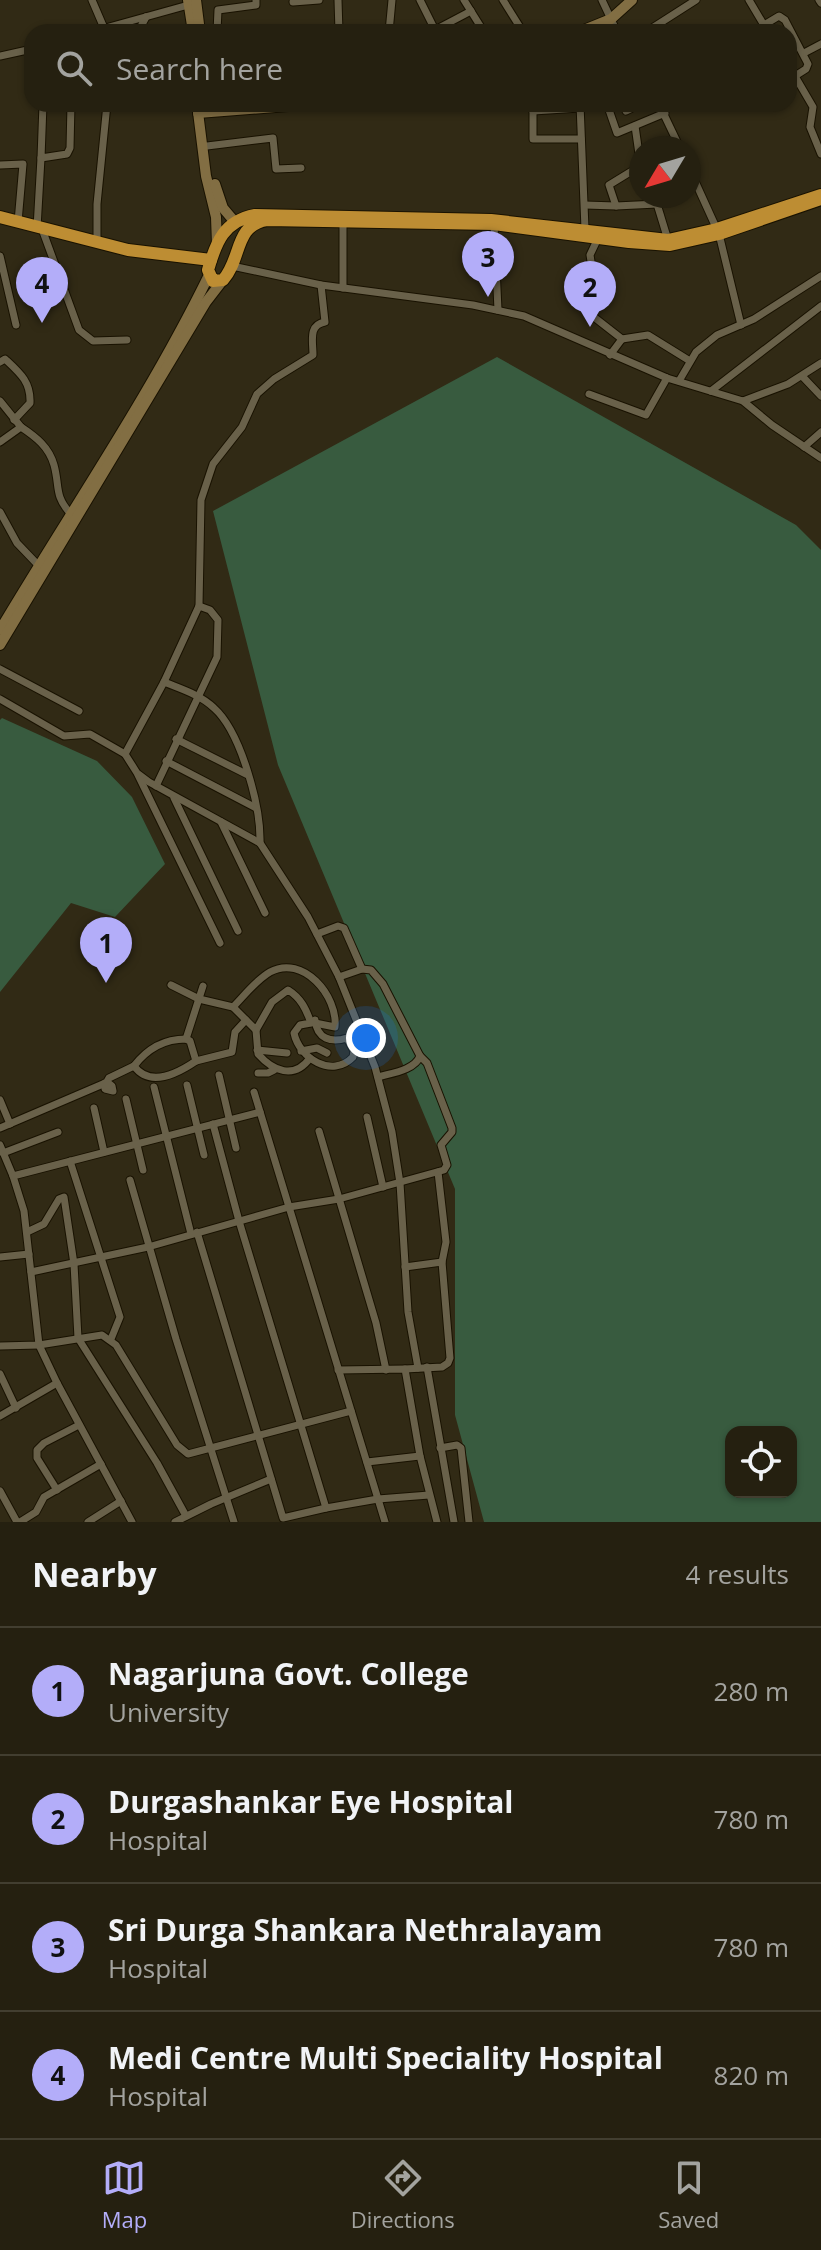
<!DOCTYPE html>
<html lang="en">
<head>
<meta charset="utf-8">
<style>
	body { margin:0; font-family:"Open Sans",sans-serif; background:#312d1e; color:#f1f3f6 }
	.controls { position:absolute; right:24px; bottom:24px; display:grid; overflow:hidden; border-radius:16px; box-shadow:0 2px 6px #0004 }
	.controls button { width:72px; height:72px; display:grid; place-items:center; padding:0; border:0; border-bottom:2px solid #423e30; background:#252010; color:#f1f3f6; font:40px sans-serif }
	.compass { position:absolute; left:629px; top:136px; width:72px; height:72px; border-radius:50%; background:#252010; box-shadow:0 2px 6px #0004; rotate:232deg }
	.you { position:absolute; left:366px; top:1038px; width:28px; height:28px; margin:-20px; border:6px solid #fff; border-radius:50%; background:#1a73e8; box-shadow:0 0 0 12px #1a73e833 }
	.badge { display:grid; place-items:center; width:52px; height:52px; border-radius:50%; background:#b3adf9; color:#111; font-size:26px; font-weight:700 }
	.pin { position:absolute; translate:-50% -66px; filter:drop-shadow(0 2px 4px #0008) }
	.pin::after { content:''; position:absolute; top:42px; width:28px; height:24px; background:inherit; clip-path:polygon(0 0,100% 0,50% 100%) }
	.list { margin:0; padding:0; list-style:none }
	h2 { display:flex; justify-content:space-between; align-items:center; height:104px; margin:0; padding:0 32px; font-size:34px }
	h2 small { font-size:26px; font-weight:400; color:#a3a39f }
	.list li { display:grid; grid-template-columns:52px 1fr auto; gap:24px; align-items:center; box-sizing:border-box; height:128px; padding:0 32px; border-top:2px solid #423e30 }
	.list b { display:block; font-size:30px; white-space:nowrap }
	.list p { margin:0; font-size:26px; white-space:nowrap; color:#a3a39f }
	.list em { font-size:26px; font-style:normal; color:#a3a39f }
	.icon { flex:none; width:44px; height:44px; fill:none; stroke:currentColor; stroke-width:2; stroke-linecap:round; stroke-linejoin:round }
	.map { position:relative; flex:none; width:821px; height:1522px; overflow:hidden }
	.search { position:absolute; background:#252010; box-shadow:0 2px 6px #0004; left:24px; right:24px; top:24px; height:88px; display:flex; align-items:center; gap:20px; box-sizing:border-box; padding:0 28px; border-radius:24px; color:#a3a39f; font-size:30px }
	.sheet { height:616px; background:#252010 }
	nav { display:flex; justify-content:space-around; align-items:center; box-sizing:border-box; height:112px; border-top:2px solid #423e30; background:#252010; font-size:22px; color:#a3a39f }
	nav a { display:grid; justify-items:center; gap:4px }
	nav .on { color:#b3adf9 }
	.map>svg:first-child { display:block }
	.green { fill:#385b3f; fill-rule:evenodd }
	.lines { fill:none; stroke-linecap:round; stroke-linejoin:round }
	.street-casing { stroke:#191201; stroke-width:9 }
	.secondary-casing { stroke:#191201; stroke-width:12 }
	.highway-casing { stroke:#191201; stroke-width:14 }
	.street { stroke:#69614a; stroke-width:7 }
	.secondary { stroke:#826e43; stroke-width:10 }
	.highway { stroke:#bd8d33; stroke-width:12 }
</style>
</head>
<body>
<div class="map">
<svg width="821" height="1522" viewBox="0 0 821 1522">
	<rect width="100%" height="100%" fill="#312a15"/>
	<g class="green">
		<path d="M497,357L796,525L821,550V1522H484L455,1415V1189L278,765L213,511ZM731,1432H791V1492H731Z"/>
		<polygon points="2,718 97,761 132,797 165,864 115,917 71,903 0,992 0,720"/>
	</g>
	<g class="lines">
		<g class="street-casing">
			<g id="street">
				<polyline points="92,0 104,28"/>
				<polyline points="338,0 339,32"/>
				<polyline points="420,0 436,32"/>
				<polyline points="464,0 484,32"/>
				<polyline points="503,0 523,32"/>
				<polyline points="602,0 617,32"/>
				<polyline points="749,0 768,32"/>
				<polyline points="819,0 821,3"/>
				<polyline points="293,2 319,0"/>
				<polyline points="764,25 779,16 785,20 808,64 806,69 795,76"/>
				<polyline points="435,30 471,11"/>
				<polyline points="91,32 192,4"/>
				<polyline points="138,32 146,17"/>
				<polyline points="217,32 218,10 256,5 256,0"/>
				<polyline points="389,32 392,0"/>
				<polyline points="646,32 696,0"/>
				<polyline points="804,53 821,44"/>
				<polyline points="0,56 32,49"/>
				<polyline points="789,66 813,107 810,127 821,154"/>
				<polyline points="43,104 41,158 67,154 70,148 71,104"/>
				<polyline points="533,104 533,139 581,139"/>
				<polyline points="580,104 585,229"/>
				<polyline points="607,104 617,133 665,113"/>
				<polyline points="623,104 626,111 640,104"/>
				<polyline points="659,104 680,148"/>
				<polyline points="533,111 580,108"/>
				<polyline points="635,126 641,168"/>
				<polyline points="207,146 273,138 276,169 301,168"/>
				<polyline points="0,165 23,164 18,222"/>
				<polyline points="640,166 609,185 616,206 657,204 653,196"/>
				<polyline points="689,168 719,234 741,325"/>
				<polyline points="657,204 668,240"/>
				<polyline points="585,205 616,206"/>
				<polyline points="494,224 498,310"/>
				<polyline points="37,228 41,158"/>
				<polyline points="42,229 79,330 93,341 127,340"/>
				<polyline points="599,236 590,255 595,287 590,314 622,339 610,355"/>
				<polyline points="97,243 97,204 107,104"/>
				<polyline points="0,256 16,325"/>
				<polyline points="232,266 321,285 473,305 524,316 667,378 743,401 788,384 821,363"/>
				<path d="M321,285L325,322C308,325 313,341 313,355L274,379L257,394L242,427L213,464L201,500L199,606L164,682L125,754L137,773L149,782L260,843L308,917L339,977L375,1067L392,1132L400,1183L408,1312L418,1368"/>
				<polyline points="343,288 343,222"/>
				<polyline points="622,339 648,335 690,361"/>
				<path d="M0,362L5,359C20,373 31,382 30,403L14,420"/>
				<polyline points="802,376 821,396"/>
				<polyline points="679,381 696,352 717,335 754,319 821,276"/>
				<polyline points="711,391 821,306"/>
				<polyline points="589,394 646,415 667,378"/>
				<polyline points="0,401 21,427 0,442"/>
				<polyline points="743,401 772,425 821,458"/>
				<path d="M21,427C36,437 49,447 54,465C60,487 54,495 70,513"/>
				<polyline points="804,447 821,432"/>
				<polyline points="0,512 17,543 39,566"/>
				<polyline points="0,669 79,711"/>
				<path d="M164,682C181,689 201,695 214,708C241,732 261,807 260,843"/>
				<polyline points="0,699 64,736 90,734 125,754"/>
				<polyline points="176,739 246,774"/>
				<polyline points="166,761 256,808"/>
				<polyline points="138,775 220,943"/>
				<polyline points="156,786 217,657 218,620 210,610 199,606"/>
				<polyline points="174,798 238,931"/>
				<polyline points="221,822 265,913"/>
				<polyline points="317,934 338,926 344,928 362,969 339,977"/>
				<path d="M362,969L371,970L383,984L420,1056C415,1070 392,1073 378,1077"/>
				<path d="M171,985L199,999L233,1007C244,996 256,980 270,972C303,954 338,996 335,1027L315,1023"/>
				<path d="M233,1007L256,1030L272,1002L288,990C301,998 306,1009 311,1023L300,1025L294,1033C299,1058 332,1079 353,1057L354,1051L347,1038C331,1043 317,1039 315,1020L311,1023"/>
				<path d="M256,1030L258,1054C273,1071 294,1080 310,1058"/>
				<path d="M186,1039L190,1041L196,1061C177,1074 150,1088 134,1066C147,1049 164,1039 186,1039Z"/>
				<polyline points="186,1039 203,986"/>
				<polyline points="257,1050 287,1053"/>
				<polyline points="301,1051 317,1048 327,1053"/>
				<polyline points="196,1061 232,1052 235,1032 246,1020"/>
				<polyline points="258,1073 268,1073 274,1070"/>
				<polyline points="219,1075 236,1148"/>
				<polyline points="187,1085 204,1155"/>
				<polyline points="154,1087 191,1234"/>
				<polyline points="254,1092 385,1522"/>
				<polyline points="126,1099 143,1170"/>
				<polyline points="0,1100 10,1124"/>
				<polyline points="94,1108 104,1152"/>
				<polyline points="367,1117 383,1187"/>
				<polyline points="0,1128 103,1084 107,1082 112,1086 113,1091 105,1089 105,1085 109,1078 134,1066"/>
				<polyline points="319,1131 376,1323 386,1370"/>
				<polyline points="0,1145 13,1176"/>
				<polyline points="3,1153 58,1132"/>
				<polyline points="70,1161 120,1317 111,1339"/>
				<polyline points="438,1172 446,1242 442,1262"/>
				<polyline points="130,1180 176,1339 234,1522"/>
				<polyline points="27,1232 44,1224 59,1199 64,1197 74,1264 78,1338 157,1463 186,1516"/>
				<polyline points="197,1232 283,1518 326,1508 239,1221 213,1124"/>
				<polyline points="0,1257 29,1254"/>
				<polyline points="31,1272 148,1247 289,1207 339,1199 444,1170 447,1165 441,1145 452,1132 452,1128 427,1063 420,1056"/>
				<polyline points="0,1346 39,1345 102,1335 116,1345 177,1445 188,1454 351,1411"/>
				<polyline points="427,1367 454,1522"/>
				<polyline points="405,1369 442,1367 448,1363 450,1358 442,1262 405,1267"/>
				<polyline points="338,1370 405,1369 420,1456 367,1462"/>
				<polyline points="0,1374 16,1408"/>
				<polyline points="0,1416 57,1383"/>
				<polyline points="440,1448 457,1445 461,1448 469,1522"/>
				<polyline points="420,1456 437,1522"/>
				<polyline points="57,1490 37,1458 37,1450 44,1443 79,1425"/>
				<polyline points="0,1491 17,1522"/>
				<polyline points="326,1508 378,1499 429,1495"/>
				<polyline points="20,1522 36,1512 44,1497 101,1464"/>
				<polyline points="88,1522 121,1501"/>
				<polyline points="132,1522 57,1383 39,1345 24,1211 13,1176 260,1112"/>
				<polyline points="175,1522 211,1504 271,1479"/>
			</g>
		</g>
		<g class="secondary-casing">
			<g id="secondary">
				<polyline points="188,0 193,32"/>
				<polyline points="196,0 200,32"/>
				<polyline points="579,32 611,19 632,0"/>
				<polyline points="197,104 206,176 216,217 217,244"/>
				<polyline points="198,113 313,104"/>
				<polyline points="215,184 223,208 234,221"/>
				<path d="M0,630C70,512 149,398 209,275"/>
				<polyline points="0,645 206,302 223,280"/>
			</g>
		</g>
		<g class="highway-casing">
			<g id="highway">
				<path d="M821,195L717,229L668,240L491,220L255,215C224,221 216,242 208,270L213,281L223,280C242,259 234,225 267,220L494,224L629,242L670,245L719,234L821,199"/>
				<polyline points="0,217 128,250 211,260"/>
			</g>
		</g>
		<use href="#street" class="street"/>
		<use href="#secondary" class="secondary"/>
		<use href="#highway" class="highway"/>
	</g>
</svg>
<div class="controls">
<button><svg class="icon" aria-label="locate" viewBox="0 0 24 24"><circle cx="12" cy="12" r="6"/><path d="M12 2v4M12 18v4M2 12h4M18 12h4"/></svg></button>
</div>
<svg class="compass" viewBox="-18 -18 36 36"><path d="M0-13l5 13h-10z" fill="#e53935"/><path d="M0 13l5-13h-10z" fill="#a3a39f"/></svg>
<div class="you"></div>
<div class="pin badge" style="left:106px;top:983px">1</div>
<div class="pin badge" style="left:590px;top:327px">2</div>
<div class="pin badge" style="left:488px;top:297px">3</div>
<div class="pin badge" style="left:42px;top:323px">4</div>
<div class="search"><svg class="icon" aria-label="search" viewBox="0 0 24 24"><circle cx="10" cy="10" r="6"/><path d="M15 15l6 6"/></svg>Search here</div>
</div>
<section class="sheet">
<h2>Nearby<small>4 results</small></h2>
<ul class="list">
<li><span class="badge">1</span><div><b>Nagarjuna Govt. College</b><p>University</p></div><em>280 m</em></li>
<li><span class="badge">2</span><div><b>Durgashankar Eye Hospital</b><p>Hospital</p></div><em>780 m</em></li>
<li><span class="badge">3</span><div><b>Sri Durga Shankara Nethralayam</b><p>Hospital</p></div><em>780 m</em></li>
<li><span class="badge">4</span><div><b>Medi Centre Multi Speciality Hospital</b><p>Hospital</p></div><em>820 m</em></li>
</ul>
</section>
<nav>
<a class="on"><svg class="icon" aria-label="map" viewBox="0 0 24 24"><path d="M3 6l6-2 6 2 6-2v14l-6 2-6-2-6 2zM9 4v14M15 6v14"/></svg>Map</a>
<a><svg class="icon" aria-label="directions" viewBox="0 0 24 24"><path d="M12 3l9 9-9 9-9-9zM9 14v-3h6M13 9l2 2-2 2"/></svg>Directions</a>
<a><svg class="icon" aria-label="saved" viewBox="0 0 24 24"><path d="M7 4h10v16l-5-4-5 4z"/></svg>Saved</a>
</nav>
</body>
</html>
